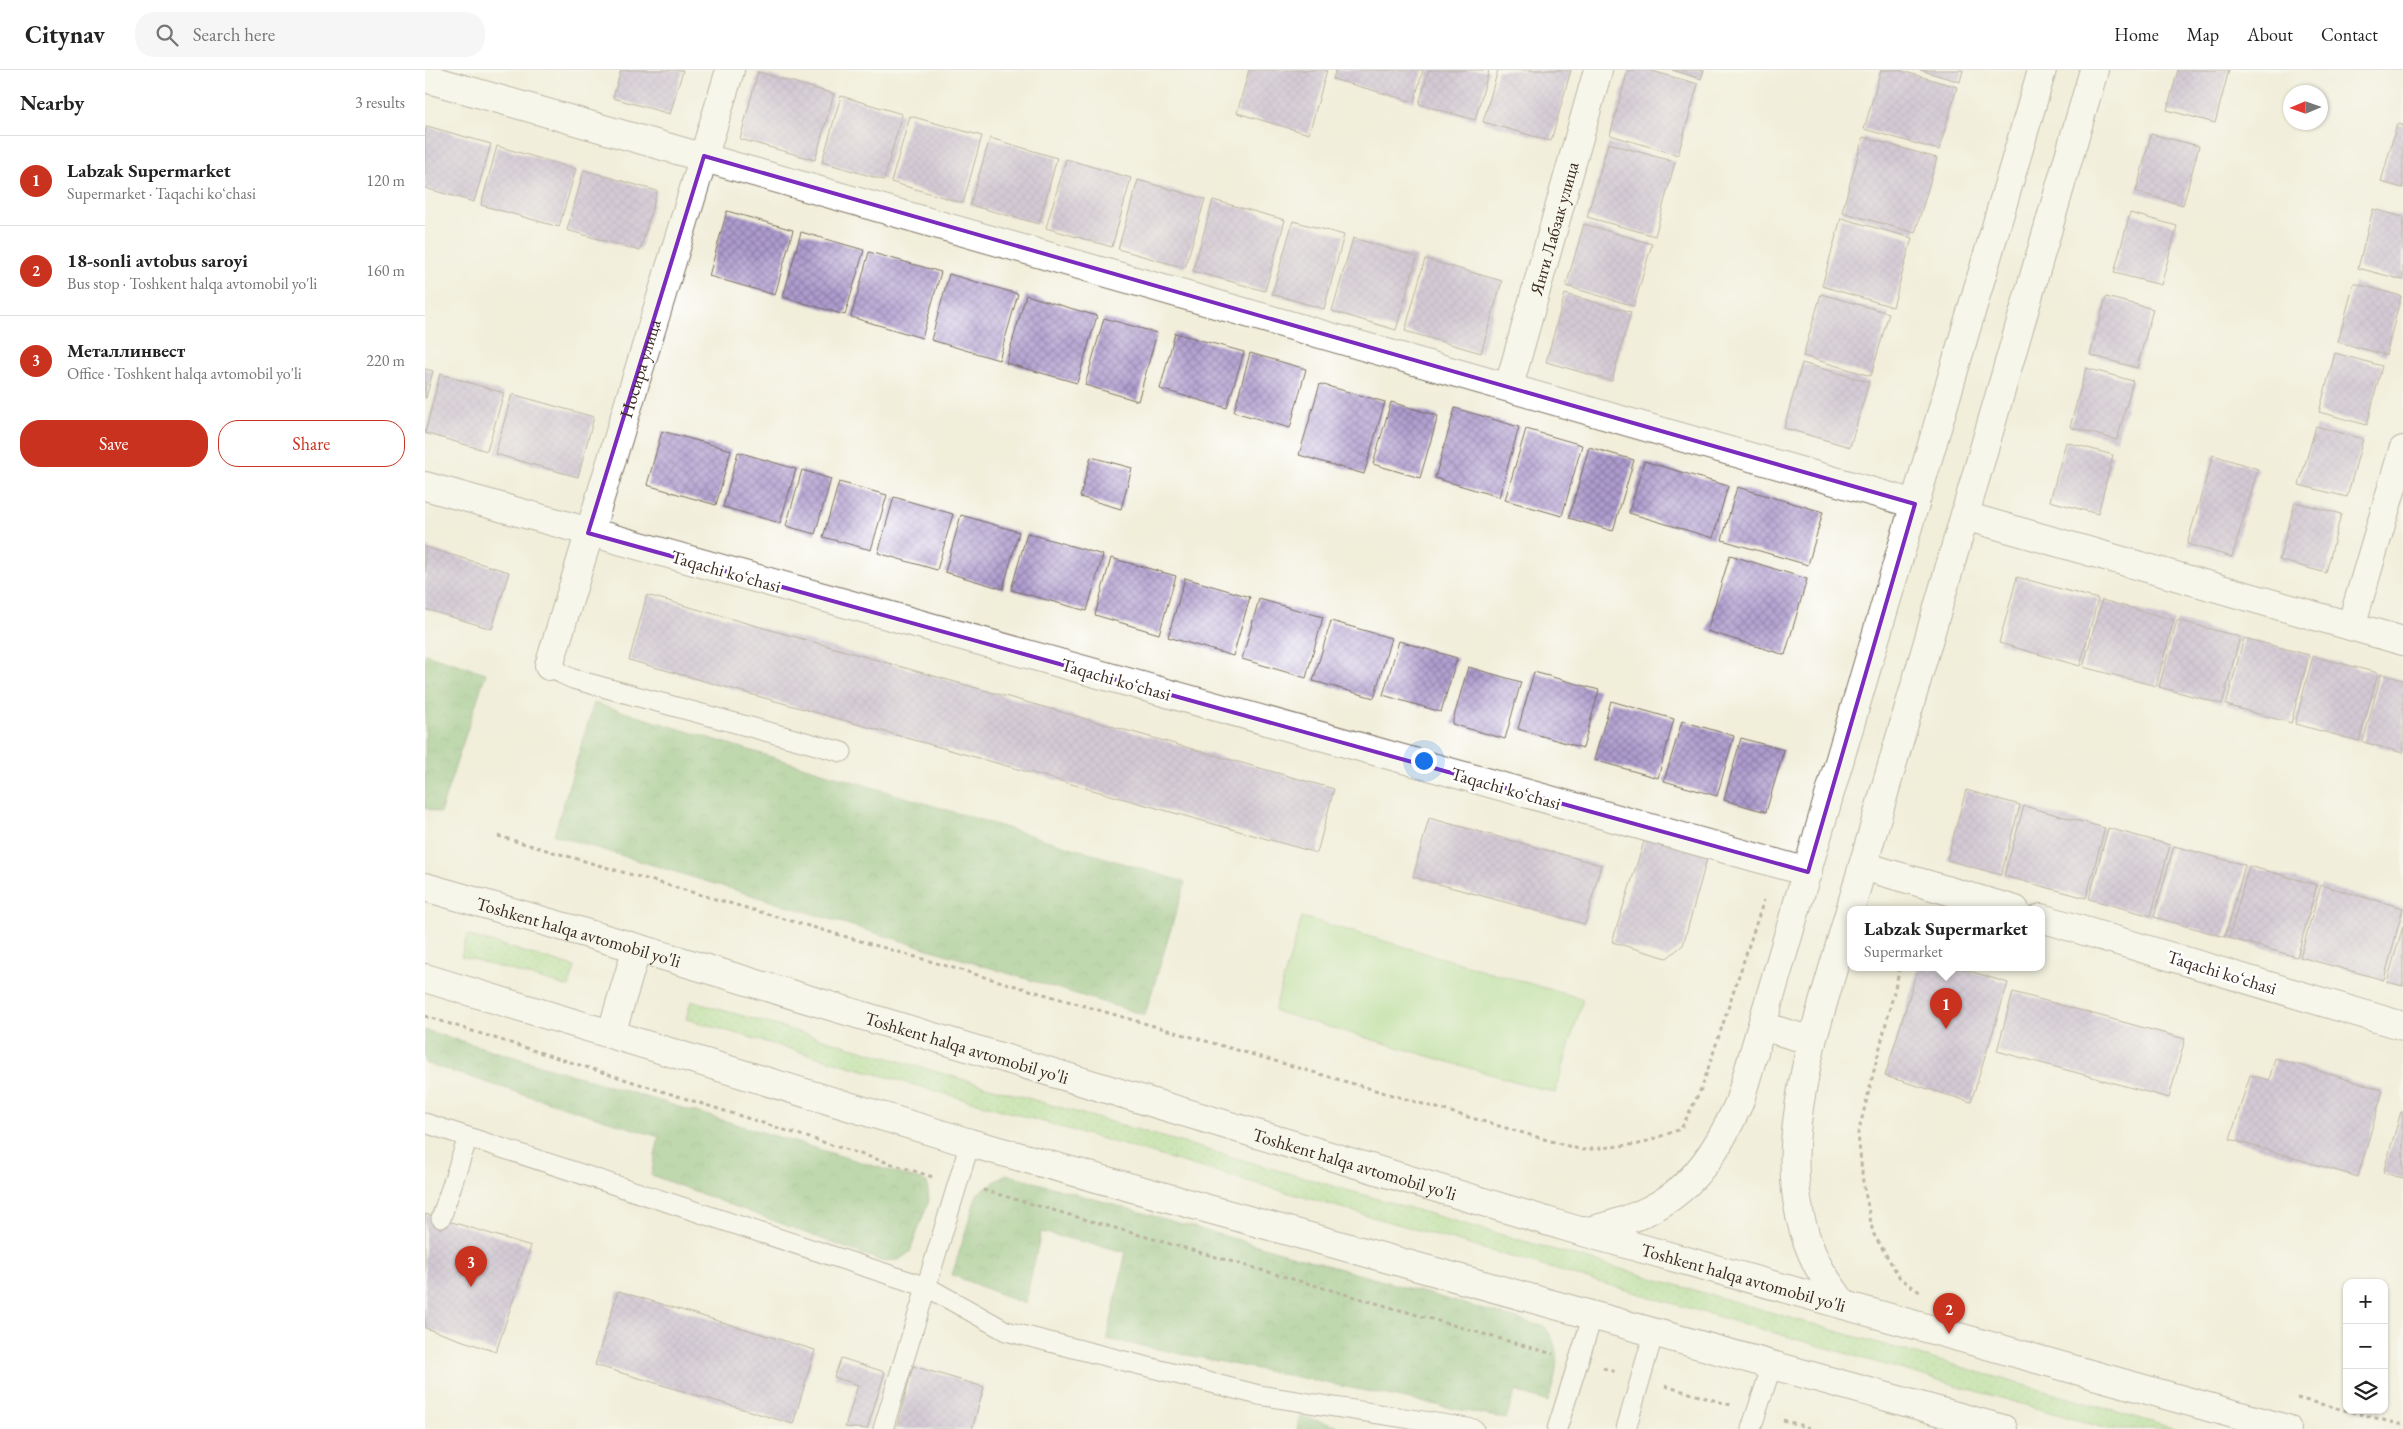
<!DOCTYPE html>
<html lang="en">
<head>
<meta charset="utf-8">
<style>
	body { margin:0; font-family:"EB Garamond",serif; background:#f6f6f6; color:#222 }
	.controls { position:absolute; right:15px; bottom:15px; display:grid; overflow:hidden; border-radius:10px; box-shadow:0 1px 4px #0004 }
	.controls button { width:45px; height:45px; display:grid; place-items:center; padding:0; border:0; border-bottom:1px solid #e0e0e0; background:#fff; color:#222; font:25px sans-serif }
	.compass { position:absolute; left:1858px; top:15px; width:45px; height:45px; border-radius:50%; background:#fff; box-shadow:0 1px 4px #0004; rotate:268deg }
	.you { position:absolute; left:998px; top:690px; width:18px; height:18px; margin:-12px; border:4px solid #fff; border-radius:50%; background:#1a73e8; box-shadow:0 0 0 8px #1a73e833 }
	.badge { display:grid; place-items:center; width:32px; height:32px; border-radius:50%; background:#c8321e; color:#fff; font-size:16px; font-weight:700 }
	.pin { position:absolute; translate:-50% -41px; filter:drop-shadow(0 1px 2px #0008) }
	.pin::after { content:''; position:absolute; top:26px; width:18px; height:15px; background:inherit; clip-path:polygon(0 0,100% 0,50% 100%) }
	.popup { position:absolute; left:1422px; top:836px; width:198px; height:65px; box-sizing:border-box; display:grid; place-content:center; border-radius:10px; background:#fff; filter:drop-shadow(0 1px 4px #0005); font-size:16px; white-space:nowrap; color:#767676 }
	.popup b { font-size:19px; color:#222 }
	.popup::after { content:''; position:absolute; left:50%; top:100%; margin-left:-10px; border:10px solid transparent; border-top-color:#fff }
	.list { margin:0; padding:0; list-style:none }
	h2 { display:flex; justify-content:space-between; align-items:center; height:65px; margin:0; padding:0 20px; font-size:21px }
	h2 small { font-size:16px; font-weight:400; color:#767676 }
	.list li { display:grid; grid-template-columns:32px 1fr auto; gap:15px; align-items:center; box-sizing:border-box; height:90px; padding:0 20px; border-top:1px solid #e0e0e0 }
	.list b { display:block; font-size:19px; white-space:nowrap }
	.list p { margin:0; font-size:16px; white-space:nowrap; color:#767676 }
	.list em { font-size:16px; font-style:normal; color:#767676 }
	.actions { display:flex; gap:10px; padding:15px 20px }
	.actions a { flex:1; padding:11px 0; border:1px solid #c8321e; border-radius:20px; text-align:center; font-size:18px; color:#c8321e }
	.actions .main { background:#c8321e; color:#fff }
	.icon { flex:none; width:28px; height:28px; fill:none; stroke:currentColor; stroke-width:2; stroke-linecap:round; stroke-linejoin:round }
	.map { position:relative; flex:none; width:1978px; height:1359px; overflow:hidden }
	header { display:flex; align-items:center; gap:30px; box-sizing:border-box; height:70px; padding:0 25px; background:#fff; border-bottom:1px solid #e0e0e0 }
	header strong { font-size:24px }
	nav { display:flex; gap:28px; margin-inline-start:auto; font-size:18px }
	.search { width:350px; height:45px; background:#f6f6f6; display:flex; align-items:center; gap:12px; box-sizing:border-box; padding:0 18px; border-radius:20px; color:#767676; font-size:19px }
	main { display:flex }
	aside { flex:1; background:#fff }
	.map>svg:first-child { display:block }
	.grass { fill:url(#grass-dots); stroke:#708356 }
	.forest { fill:url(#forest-crowns); stroke:#60734b }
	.pitch { fill:#a5dc8d; stroke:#708356 }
	.building { fill:url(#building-cross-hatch) }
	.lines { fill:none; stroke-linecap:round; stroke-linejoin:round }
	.service-casing { stroke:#7b6f60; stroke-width:21 }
	.minor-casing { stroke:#7b6f60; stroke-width:30 }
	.secondary-casing { stroke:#7b6f60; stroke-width:30 }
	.trunk-casing { stroke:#7b6f60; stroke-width:30 }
	.path { stroke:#7b6f60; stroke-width:3; stroke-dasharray:4 4; stroke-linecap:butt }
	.service { stroke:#fff; stroke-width:19 }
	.minor { stroke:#fff; stroke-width:28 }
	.secondary { stroke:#fff; stroke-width:28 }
	.trunk { stroke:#fff; stroke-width:28 }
	.marked { fill:none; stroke:#7b2cbf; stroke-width:4; stroke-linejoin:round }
	.labels { text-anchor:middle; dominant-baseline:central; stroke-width:5; stroke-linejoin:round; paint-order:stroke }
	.street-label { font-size:18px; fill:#3b2a1e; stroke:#fff }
</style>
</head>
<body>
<header>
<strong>Citynav</strong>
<div class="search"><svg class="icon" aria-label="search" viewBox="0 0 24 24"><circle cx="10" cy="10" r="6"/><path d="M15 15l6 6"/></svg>Search here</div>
<nav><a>Home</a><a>Map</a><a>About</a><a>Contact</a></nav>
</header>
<main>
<aside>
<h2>Nearby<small>3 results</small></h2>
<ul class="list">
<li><span class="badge">1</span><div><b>Labzak Supermarket</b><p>Supermarket · Taqachi koʻchasi</p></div><em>120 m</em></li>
<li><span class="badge">2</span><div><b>18-sonli avtobus saroyi</b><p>Bus stop · Toshkent halqa avtomobil yo'li</p></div><em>160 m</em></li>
<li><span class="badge">3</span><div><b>Металлинвест</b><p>Office · Toshkent halqa avtomobil yo'li</p></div><em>220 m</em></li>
</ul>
<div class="actions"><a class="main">Save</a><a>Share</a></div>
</aside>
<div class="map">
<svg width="1978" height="1359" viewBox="0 0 1978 1359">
	<defs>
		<pattern id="grass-dots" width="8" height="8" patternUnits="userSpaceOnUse" patternTransform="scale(1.25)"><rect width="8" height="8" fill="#a5dc8d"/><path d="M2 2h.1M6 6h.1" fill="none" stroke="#8fbd79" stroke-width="1.8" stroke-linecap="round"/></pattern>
		<pattern id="forest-crowns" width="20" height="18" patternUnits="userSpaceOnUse" patternTransform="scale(1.25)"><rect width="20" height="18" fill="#84bc78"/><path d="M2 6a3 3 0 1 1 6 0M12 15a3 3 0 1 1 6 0" fill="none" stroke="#6d9962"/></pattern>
		<pattern id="building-cross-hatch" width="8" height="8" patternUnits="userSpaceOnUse" patternTransform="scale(1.25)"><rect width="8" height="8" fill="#ad9bce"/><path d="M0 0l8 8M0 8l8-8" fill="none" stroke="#8e7fa7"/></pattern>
	</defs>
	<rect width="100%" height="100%" fill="#fff"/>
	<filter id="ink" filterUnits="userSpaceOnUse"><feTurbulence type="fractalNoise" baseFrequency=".02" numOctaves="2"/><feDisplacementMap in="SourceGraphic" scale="10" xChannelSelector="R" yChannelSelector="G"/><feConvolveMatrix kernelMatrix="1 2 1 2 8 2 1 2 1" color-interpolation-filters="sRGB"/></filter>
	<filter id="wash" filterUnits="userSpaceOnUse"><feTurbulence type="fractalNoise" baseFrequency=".0096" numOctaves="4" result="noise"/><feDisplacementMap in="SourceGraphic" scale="20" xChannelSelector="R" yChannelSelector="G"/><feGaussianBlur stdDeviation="1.12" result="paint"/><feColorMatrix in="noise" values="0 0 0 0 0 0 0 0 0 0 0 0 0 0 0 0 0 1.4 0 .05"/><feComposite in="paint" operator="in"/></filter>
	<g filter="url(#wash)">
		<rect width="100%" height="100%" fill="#f1eeda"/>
		<g class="grass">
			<polygon points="42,865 150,897 144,917 36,886"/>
			<polygon points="266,931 1751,1359 1683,1359 261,949"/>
		</g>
		<g class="forest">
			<polygon points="0,584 61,603 15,743 0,738"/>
			<polygon points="169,633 760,812 720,945 129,765"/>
			<polygon points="0,960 502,1112 504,1130 485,1182 474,1190 456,1191 226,1105 234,1067 0,993"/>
			<path d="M581,1104L1120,1257C1139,1282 1131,1304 1123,1332L1090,1321L1081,1349L682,1269L701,1182L616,1162L600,1234L527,1205L552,1124Z"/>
			<polygon points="875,1346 923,1359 872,1359"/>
		</g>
		<polygon class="pitch" points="877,847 1158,929 1130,1023 849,941"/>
		<g id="blocks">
			<g class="building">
				<polygon points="196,0 258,0 245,44 188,28"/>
				<polygon points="824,0 902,0 884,64 812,43"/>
				<polygon points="911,0 998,0 989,32 908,9"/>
				<polygon points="1004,0 1064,0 1050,50 994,34"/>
				<polygon points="1073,0 1146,0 1126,71 1058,52"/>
				<polygon points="1203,0 1223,0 1273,14 1253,85 1185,65"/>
				<polygon points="1247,0 1279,0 1276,9"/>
				<polygon points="1456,0 1473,0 1532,17 1514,80 1439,59"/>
				<polygon points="1495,0 1538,0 1535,12"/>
				<polygon points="1753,0 1804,0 1790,53 1742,40"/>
				<polygon points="333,2 409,24 390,90 315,69"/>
				<polygon points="416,26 477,44 459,110 397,92"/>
				<polygon points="485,46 557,66 538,133 466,112"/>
				<polygon points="1972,54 1978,55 1978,118 1956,112"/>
				<polygon points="2,56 66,74 49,132 0,118 0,64"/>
				<polygon points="1726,64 1774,76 1758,135 1711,122"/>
				<polygon points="1438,67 1512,88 1490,163 1417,142"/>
				<polygon points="565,68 632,88 614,154 545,135"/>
				<polygon points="1183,73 1250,92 1230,166 1162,147"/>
				<polygon points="72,76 151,99 134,157 56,135"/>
				<polygon points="641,89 706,108 687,177 621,158"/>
				<polygon points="159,100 232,121 215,181 142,160"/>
				<polygon points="713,110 780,129 760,198 693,179"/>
				<polygon points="788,130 860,150 840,221 768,201"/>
				<polygon points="1948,139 1978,147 1978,210 1933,198"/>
				<polygon points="302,141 368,160 350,225 284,206"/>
				<polygon points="1705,143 1752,156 1736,215 1689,203"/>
				<polygon points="1416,148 1487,168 1468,237 1397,216"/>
				<polygon points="868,151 919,165 899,239 847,224"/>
				<polygon points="1159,154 1227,174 1209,236 1141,216"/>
				<polygon points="376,162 439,180 420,245 358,227"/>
				<polygon points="928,168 992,187 971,260 907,241"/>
				<polygon points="444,182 516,202 497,268 426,247"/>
				<polygon points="1000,189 1077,211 1056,283 980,261"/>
				<polygon points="524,204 593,224 574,290 506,270"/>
				<polygon points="1929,213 1976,226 1961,285 1913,272"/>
				<polygon points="1140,224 1206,242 1187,311 1121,292"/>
				<polygon points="1396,224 1464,243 1446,306 1378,286"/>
				<polygon points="601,225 672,246 652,313 581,293"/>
				<polygon points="1681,227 1728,239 1712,298 1665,285"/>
				<polygon points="679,248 732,263 713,331 660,315"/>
				<polygon points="750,263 819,282 802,338 735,319"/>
				<polygon points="825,283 881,299 865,358 809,342"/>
				<polygon points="1910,283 1957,296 1942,355 1894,342"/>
				<polygon points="1377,293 1444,312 1425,377 1359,358"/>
				<polygon points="1661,298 1708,311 1692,370 1645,357"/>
				<polygon points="0,299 8,301 1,328 0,328"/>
				<polygon points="15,304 79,323 62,381 0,363"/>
				<polygon points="895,314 960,332 939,404 874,385"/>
				<polygon points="87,324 169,347 153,407 70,384"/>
				<polygon points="966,332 1013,346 995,408 948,394"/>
				<polygon points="1030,338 1094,357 1074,427 1010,408"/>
				<polygon points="1891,356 1938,369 1922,427 1874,415"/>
				<polygon points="1101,359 1157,375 1137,446 1080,430"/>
				<polygon points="237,361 306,380 291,435 222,415"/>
				<polygon points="1641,372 1688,385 1673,444 1625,431"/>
				<polygon points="1164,377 1209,390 1188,461 1144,448"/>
				<polygon points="313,382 371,399 355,453 298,437"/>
				<polygon points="1788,385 1833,399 1807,487 1762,474"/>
				<polygon points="666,387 707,398 696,439 655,427"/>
				<polygon points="1219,391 1303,416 1288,468 1204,443"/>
				<polygon points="377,400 406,409 390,464 361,456"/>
				<polygon points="414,412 462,425 446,480 398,467"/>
				<polygon points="1312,417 1398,442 1383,495 1297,470"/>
				<polygon points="469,427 528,444 512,500 453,483"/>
				<polygon points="1870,432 1916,444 1901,503 1854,490"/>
				<polygon points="536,445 594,462 578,519 520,502"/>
				<polygon points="602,463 678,485 662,541 586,520"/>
				<polygon points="0,477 84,502 67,559 0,539"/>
				<polygon points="1305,485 1382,509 1360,585 1282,561"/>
				<polygon points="686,488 751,506 734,564 670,545"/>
				<polygon points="1592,507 1673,529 1655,596 1574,573"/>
				<polygon points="760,508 825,527 808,586 743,567"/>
				<polygon points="222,525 909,719 892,783 204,590"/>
				<polygon points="834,529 898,547 881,608 817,589"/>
				<polygon points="1677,530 1749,550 1731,616 1658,597"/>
				<polygon points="1752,550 1815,567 1797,634 1734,617"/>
				<polygon points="906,551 966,568 949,628 888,611"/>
				<polygon points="1819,568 1884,585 1866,653 1801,635"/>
				<polygon points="974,571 1032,588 1016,642 958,625"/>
				<polygon points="1888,586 1953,603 1934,671 1870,654"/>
				<polygon points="1043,597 1096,612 1080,669 1027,654"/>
				<polygon points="1109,602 1174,620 1158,678 1093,659"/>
				<polygon points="1956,604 1978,610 1978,683 1938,672"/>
				<polygon points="1186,631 1249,649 1233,708 1169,690"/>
				<polygon points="1257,651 1309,666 1292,726 1239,711"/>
				<polygon points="1316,668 1359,680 1341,742 1299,730"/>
				<polygon points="1541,720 1595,735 1576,805 1522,790"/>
				<polygon points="1599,736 1680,758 1661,828 1579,806"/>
				<polygon points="1004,748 1176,795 1160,854 988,807"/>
				<polygon points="1683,758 1745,775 1726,846 1664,829"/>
				<polygon points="1222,762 1284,782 1258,875 1242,888 1187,872"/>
				<polygon points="1749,776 1820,795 1800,867 1729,847"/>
				<polygon points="1824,796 1892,815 1872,887 1804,868"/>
				<polygon points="1896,815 1978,838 1959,910 1875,887"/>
				<polygon points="1978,856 1978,916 1962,912"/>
				<polygon points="1493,898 1535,898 1583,913 1546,1032 1460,1006"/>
				<polygon points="1588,922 1760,969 1744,1028 1572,981"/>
				<polygon points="1850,988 1958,1020 1933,1107 1805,1069 1825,1005 1844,1010"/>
				<polygon points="1976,1042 1978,1042 1978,1108 1958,1103"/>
				<polygon points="0,1144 106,1176 71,1282 0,1258"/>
				<polygon points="193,1221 390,1280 368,1354 170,1295"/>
				<polygon points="416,1288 460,1302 442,1359 420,1357 433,1315 409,1307"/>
				<polygon points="488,1296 559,1317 547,1359 471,1359"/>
			</g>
		</g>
	</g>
	<g filter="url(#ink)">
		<use href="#blocks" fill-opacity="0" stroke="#7b6f60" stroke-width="1"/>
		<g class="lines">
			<g class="service-casing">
				<g id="service">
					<polyline points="125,592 137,604 148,609 417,682"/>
					<polyline points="0,1053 43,1067 16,1148"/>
					<polyline points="43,1067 502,1217 581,1261 834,1325 1049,1359"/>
					<polyline points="458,1359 545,1073"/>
					<polyline points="1132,1359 1168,1245"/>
					<polyline points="1201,1359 1229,1262"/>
					<polyline points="1326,1359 1347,1295"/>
				</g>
			</g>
			<g class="minor-casing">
				<g id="minor">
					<polyline points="0,8 1490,434"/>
					<path id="s1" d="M1084,316L1173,0"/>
					<polyline points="0,416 1383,802"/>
					<polyline points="1540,446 1978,571"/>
					<polyline points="1926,556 1978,380"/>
					<path id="s2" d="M124,596L305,0"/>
					<polyline points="1438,796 1590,840"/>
					<polyline points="1616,848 1978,956"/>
				</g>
			</g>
			<g class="secondary-casing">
				<g id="secondary">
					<polyline points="1337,956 1387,971"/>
					<path d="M1158,1162C1243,1144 1278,1112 1314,1033L1617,0"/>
					<path d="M1419,1235C1410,1222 1399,1208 1392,1194C1356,1123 1370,1044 1387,971L1669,0"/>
				</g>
			</g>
			<g class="trunk-casing">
				<g id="trunk">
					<path id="s3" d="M0,817L212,878L1158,1162L1862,1359"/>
					<polyline points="0,908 545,1073 1578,1359"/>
					<polyline points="186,964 212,878"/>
				</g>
			</g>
			<g class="path">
				<polyline points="73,766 1157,1080 1214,1074 1256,1059 1277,1017 1339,830"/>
				<polyline points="1475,898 1433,1064 1438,1112 1448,1163 1475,1208 1496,1223"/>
				<polyline points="0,946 508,1107"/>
				<polyline points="558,1120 1128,1284"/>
				<polyline points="1178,1298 1191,1302"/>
				<polyline points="1240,1316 1306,1335"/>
				<polyline points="1872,1328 1978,1355"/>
				<polyline points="1358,1350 1388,1359"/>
			</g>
			<use href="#service" class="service"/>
			<use href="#minor" class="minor"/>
			<use href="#secondary" class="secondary"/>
			<use href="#trunk" class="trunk"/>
		</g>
	</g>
	<path d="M0 0H1978V1359H0ZM279,86L1490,434L1383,802L163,463Z" fill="#f1eeda" fill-opacity=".55" fill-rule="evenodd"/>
	<path class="marked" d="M279,86L1490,434L1383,802L163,463Z"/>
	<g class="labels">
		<g class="street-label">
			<text stroke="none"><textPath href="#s1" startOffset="164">Янги Лабзак улица</textPath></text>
			<text stroke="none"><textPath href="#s2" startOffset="311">Носира улица</textPath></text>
			<text transform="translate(301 501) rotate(16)">Taqachi koʻchasi</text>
			<text transform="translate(691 609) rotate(16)">Taqachi koʻchasi</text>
			<text transform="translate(1081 718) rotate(16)">Taqachi koʻchasi</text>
			<text stroke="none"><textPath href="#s3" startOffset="160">Toshkent halqa avtomobil yo'li</textPath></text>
			<text transform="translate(1797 902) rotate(17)">Taqachi koʻchasi</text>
			<text stroke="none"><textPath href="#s3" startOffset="565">Toshkent halqa avtomobil yo'li</textPath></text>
			<text stroke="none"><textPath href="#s3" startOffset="970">Toshkent halqa avtomobil yo'li</textPath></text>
			<text stroke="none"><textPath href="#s3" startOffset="1375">Toshkent halqa avtomobil yo'li</textPath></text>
		</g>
	</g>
</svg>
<div class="controls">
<button>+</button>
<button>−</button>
<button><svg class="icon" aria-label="layers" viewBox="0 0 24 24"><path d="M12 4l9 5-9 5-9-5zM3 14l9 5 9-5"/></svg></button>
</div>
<svg class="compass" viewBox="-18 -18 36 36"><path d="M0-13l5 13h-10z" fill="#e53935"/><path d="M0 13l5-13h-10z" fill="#767676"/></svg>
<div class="you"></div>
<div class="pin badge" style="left:1521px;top:959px">1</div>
<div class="popup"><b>Labzak Supermarket</b>Supermarket</div>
<div class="pin badge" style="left:1524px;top:1264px">2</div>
<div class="pin badge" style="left:46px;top:1217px">3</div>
</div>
</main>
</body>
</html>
